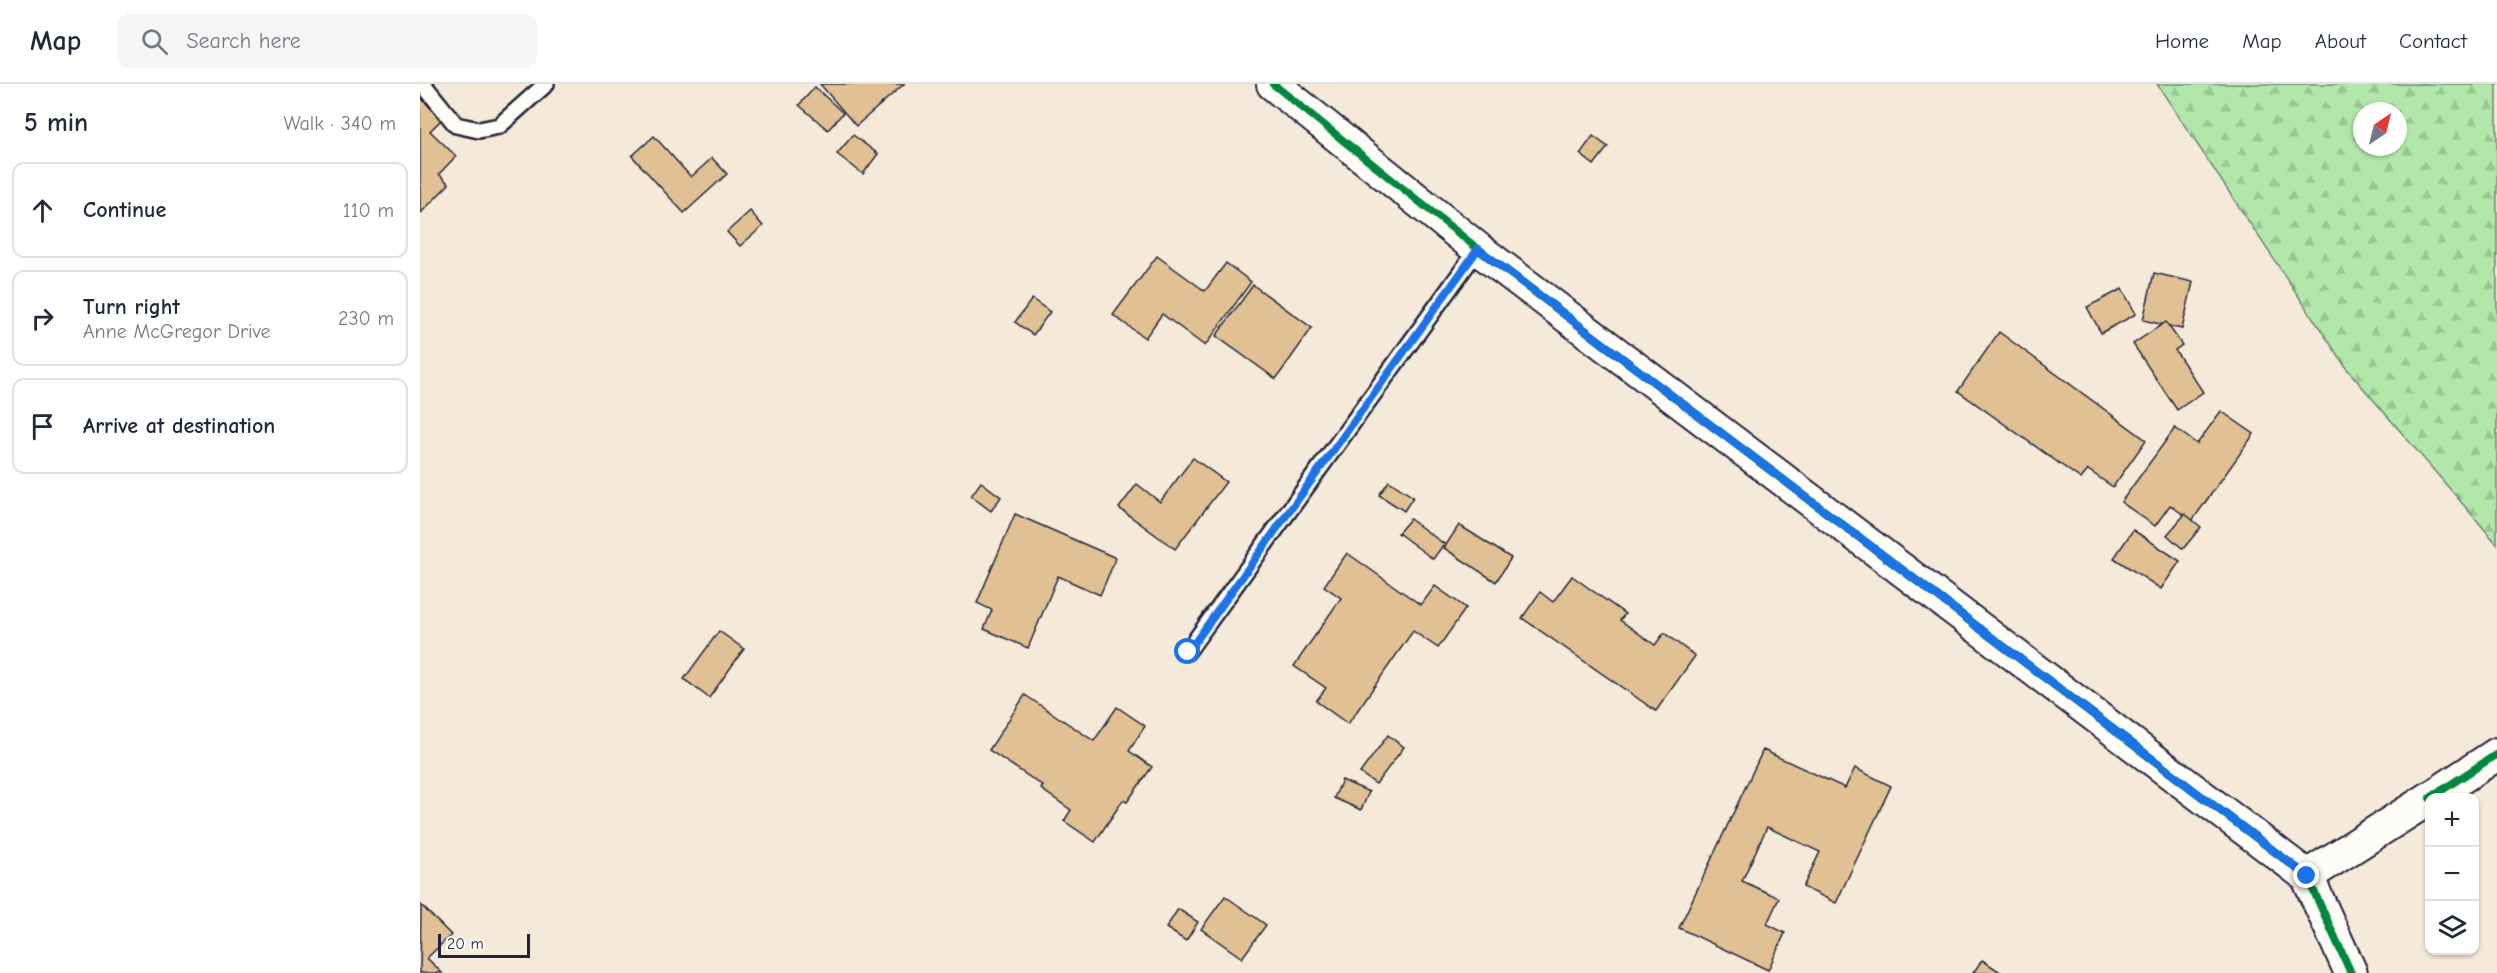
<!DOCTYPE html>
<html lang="en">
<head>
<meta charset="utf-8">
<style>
	body { margin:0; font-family:"Comic Neue",sans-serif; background:#f6f6f7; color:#1f2937 }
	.controls { position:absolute; right:18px; bottom:18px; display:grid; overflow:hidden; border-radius:12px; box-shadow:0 2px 4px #0004 }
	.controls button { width:54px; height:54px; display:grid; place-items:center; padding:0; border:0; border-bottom:2px solid #e0e1e3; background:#fff; color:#1f2937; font:30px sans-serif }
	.compass { position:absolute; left:1933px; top:18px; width:54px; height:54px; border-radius:50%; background:#fff; box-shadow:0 2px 4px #0004; rotate:35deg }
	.scale { position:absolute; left:18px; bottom:15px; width:92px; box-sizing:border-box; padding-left:6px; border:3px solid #22223b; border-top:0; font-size:16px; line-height:21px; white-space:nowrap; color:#22223b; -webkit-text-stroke:4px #fdfcf7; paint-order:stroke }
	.stop { position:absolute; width:18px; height:18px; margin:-14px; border:4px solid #1a73e8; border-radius:50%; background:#fff }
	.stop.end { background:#1a73e8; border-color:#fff; box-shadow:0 2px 6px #0008 }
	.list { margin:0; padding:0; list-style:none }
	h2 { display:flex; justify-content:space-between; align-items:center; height:78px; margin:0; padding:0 24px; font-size:26px }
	h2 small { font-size:20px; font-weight:400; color:#747a83 }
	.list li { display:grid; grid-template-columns:39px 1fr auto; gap:18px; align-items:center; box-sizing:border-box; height:96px; margin:0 12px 12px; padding:0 12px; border:2px solid #e0e1e3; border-radius:12px }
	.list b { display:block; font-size:22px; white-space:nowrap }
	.list p { margin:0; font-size:20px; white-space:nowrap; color:#747a83 }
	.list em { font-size:20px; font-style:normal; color:#747a83 }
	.icon { flex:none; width:33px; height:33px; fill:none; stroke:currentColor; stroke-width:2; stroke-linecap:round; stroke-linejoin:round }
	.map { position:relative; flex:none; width:2077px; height:889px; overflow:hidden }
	header { display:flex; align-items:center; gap:36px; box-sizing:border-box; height:84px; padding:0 30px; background:#fff; border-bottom:2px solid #e0e1e3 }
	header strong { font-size:28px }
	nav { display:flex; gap:33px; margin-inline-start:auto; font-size:21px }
	.search { width:420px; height:54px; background:#f6f6f7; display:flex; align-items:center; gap:15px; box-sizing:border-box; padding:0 21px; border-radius:12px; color:#747a83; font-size:22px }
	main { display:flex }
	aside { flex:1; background:#fff }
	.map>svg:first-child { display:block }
	.forest { fill:url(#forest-firs); stroke:#6a8472; stroke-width:1.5; fill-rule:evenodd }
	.building { fill:#e1c193; stroke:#22223b; stroke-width:1.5 }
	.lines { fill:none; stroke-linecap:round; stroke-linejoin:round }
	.service-casing { stroke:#22223b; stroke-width:20 }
	.minor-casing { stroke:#22223b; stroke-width:36 }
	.service { stroke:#fdfcf7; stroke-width:15 }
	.minor { stroke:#fdfcf7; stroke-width:32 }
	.cycleway-casing { stroke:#fdfcf7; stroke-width:11 }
	.cycleway { stroke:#00873e; stroke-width:8 }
	.route { stroke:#1a73e8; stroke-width:8 }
</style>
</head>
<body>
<header>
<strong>Map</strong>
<div class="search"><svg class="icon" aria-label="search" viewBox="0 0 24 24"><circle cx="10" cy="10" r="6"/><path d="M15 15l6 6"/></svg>Search here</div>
<nav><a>Home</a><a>Map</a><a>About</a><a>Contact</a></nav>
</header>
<main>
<aside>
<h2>5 min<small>Walk · 340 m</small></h2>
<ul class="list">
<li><svg class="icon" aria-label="ahead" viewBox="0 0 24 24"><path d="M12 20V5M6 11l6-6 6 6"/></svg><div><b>Continue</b></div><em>110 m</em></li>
<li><svg class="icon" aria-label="right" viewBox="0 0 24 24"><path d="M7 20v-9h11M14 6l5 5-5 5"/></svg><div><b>Turn right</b><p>Anne McGregor Drive</p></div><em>230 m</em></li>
<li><svg class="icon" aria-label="arrive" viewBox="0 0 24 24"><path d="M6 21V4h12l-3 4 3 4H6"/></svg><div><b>Arrive at destination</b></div></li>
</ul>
</aside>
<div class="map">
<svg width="2077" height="889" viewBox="0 0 2077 889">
	<defs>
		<pattern id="forest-firs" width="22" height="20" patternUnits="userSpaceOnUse" patternTransform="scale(1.5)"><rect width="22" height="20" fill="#b2e7aa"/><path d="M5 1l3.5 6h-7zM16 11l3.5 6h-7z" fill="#99c693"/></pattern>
	</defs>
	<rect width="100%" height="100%" fill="#f5ead9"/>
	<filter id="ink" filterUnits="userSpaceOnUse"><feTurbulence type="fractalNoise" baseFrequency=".0167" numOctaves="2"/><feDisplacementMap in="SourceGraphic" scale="12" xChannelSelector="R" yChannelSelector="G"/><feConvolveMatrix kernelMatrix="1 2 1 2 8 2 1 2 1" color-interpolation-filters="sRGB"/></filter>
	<g filter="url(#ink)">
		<path class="forest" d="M1737,0H2077V460L1927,285ZM1942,27H1978V63H1942Z"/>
		<g class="building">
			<polygon points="400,0 484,0 436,42"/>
			<polygon points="395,3 423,29 408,46 379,21"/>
			<polygon points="0,13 22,35 10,47 36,72 19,90 29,100 0,130"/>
			<polygon points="433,51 458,70 443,90 417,70"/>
			<polygon points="234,52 271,93 292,74 307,90 264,129 212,72"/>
			<polygon points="1173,52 1188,63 1174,81 1160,70"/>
			<polygon points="330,127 343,142 320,162 307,148"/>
			<polygon points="737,172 785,207 806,179 831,198 785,262 742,230 725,254 693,231"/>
			<polygon points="1734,189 1773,198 1762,245 1723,236"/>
			<polygon points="833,201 892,244 856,295 796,252"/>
			<polygon points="1702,205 1716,230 1681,249 1667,223"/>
			<polygon points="612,215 630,228 613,251 595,238"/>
			<polygon points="1746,238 1762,261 1755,266 1783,308 1757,326 1713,260"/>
			<polygon points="1579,248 1726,356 1693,403 1668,386 1661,395 1538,307"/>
			<polygon points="1801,327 1834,350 1772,437 1750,421 1735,442 1701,418 1755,344 1777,360"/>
			<polygon points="773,374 806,398 755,465 699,424 717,400 740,418"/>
			<polygon points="969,397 993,413 984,427 959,411"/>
			<polygon points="561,398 581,413 571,427 551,412"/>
			<polygon points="595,430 696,474 680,511 638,492 608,564 564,545 572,526 557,519"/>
			<polygon points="1765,430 1781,443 1763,465 1747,451"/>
			<polygon points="990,435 1024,460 1013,475 978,449"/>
			<polygon points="1039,441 1091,474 1076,498 1024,464"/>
			<polygon points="1713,446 1760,477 1741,505 1694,474"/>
			<polygon points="927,469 1001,521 1015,502 1046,524 1018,564 993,547 928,640 896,617 906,604 874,582 921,514 904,502"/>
			<polygon points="1152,492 1205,530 1200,536 1235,561 1244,549 1275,572 1236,627 1102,534 1120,508 1133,518"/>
			<polygon points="299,547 324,565 289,614 264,595"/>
			<polygon points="605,611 674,657 697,623 725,642 709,667 732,683 707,718 703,716 675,758 644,737 651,726 621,705 623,702 569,666"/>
			<polygon points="968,651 984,663 956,700 940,689"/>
			<polygon points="1343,666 1425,704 1435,684 1471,702 1416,819 1383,803 1400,768 1347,743 1322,797 1359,814 1347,840 1365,849 1348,886 1259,844"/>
			<polygon points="922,696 949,708 941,726 914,714"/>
			<polygon points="805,812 846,841 822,874 781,845"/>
			<polygon points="1,821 31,851 7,874 22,889 0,889"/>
			<polygon points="758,825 778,838 766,857 746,844"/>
			<polygon points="1562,876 1582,889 1553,889"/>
		</g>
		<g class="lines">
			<g class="service-casing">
				<g id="service">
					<polyline points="3,0 36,41 59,46 79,42 126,0"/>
					<polyline points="767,568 1058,165"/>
				</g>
			</g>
			<g class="minor-casing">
				<g id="minor">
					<polyline points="853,0 1058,165 1887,792 1931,889"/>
					<polyline points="2010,714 2077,670"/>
					<polyline points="1887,792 2010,714"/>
				</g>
			</g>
			<use href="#service" class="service"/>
			<use href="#minor" class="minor"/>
			<g class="cycleway-casing">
				<g id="cycleway">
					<polyline points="853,0 1058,165 1887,792 1931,889"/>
					<polyline points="2010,714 2077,670"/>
				</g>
			</g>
			<use href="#cycleway" class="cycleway"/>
		</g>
	</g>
	<g class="lines" filter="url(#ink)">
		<polyline class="route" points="768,568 1058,165 1887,792"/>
	</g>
</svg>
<div class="controls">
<button>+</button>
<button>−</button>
<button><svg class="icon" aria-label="layers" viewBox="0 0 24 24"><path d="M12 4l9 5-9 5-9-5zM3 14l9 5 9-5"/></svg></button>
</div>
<svg class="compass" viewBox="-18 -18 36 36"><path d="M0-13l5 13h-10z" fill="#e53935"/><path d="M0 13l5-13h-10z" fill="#747a83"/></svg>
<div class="scale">20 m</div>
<div class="stop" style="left:768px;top:568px"></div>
<div class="stop end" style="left:1887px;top:792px"></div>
</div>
</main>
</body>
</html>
